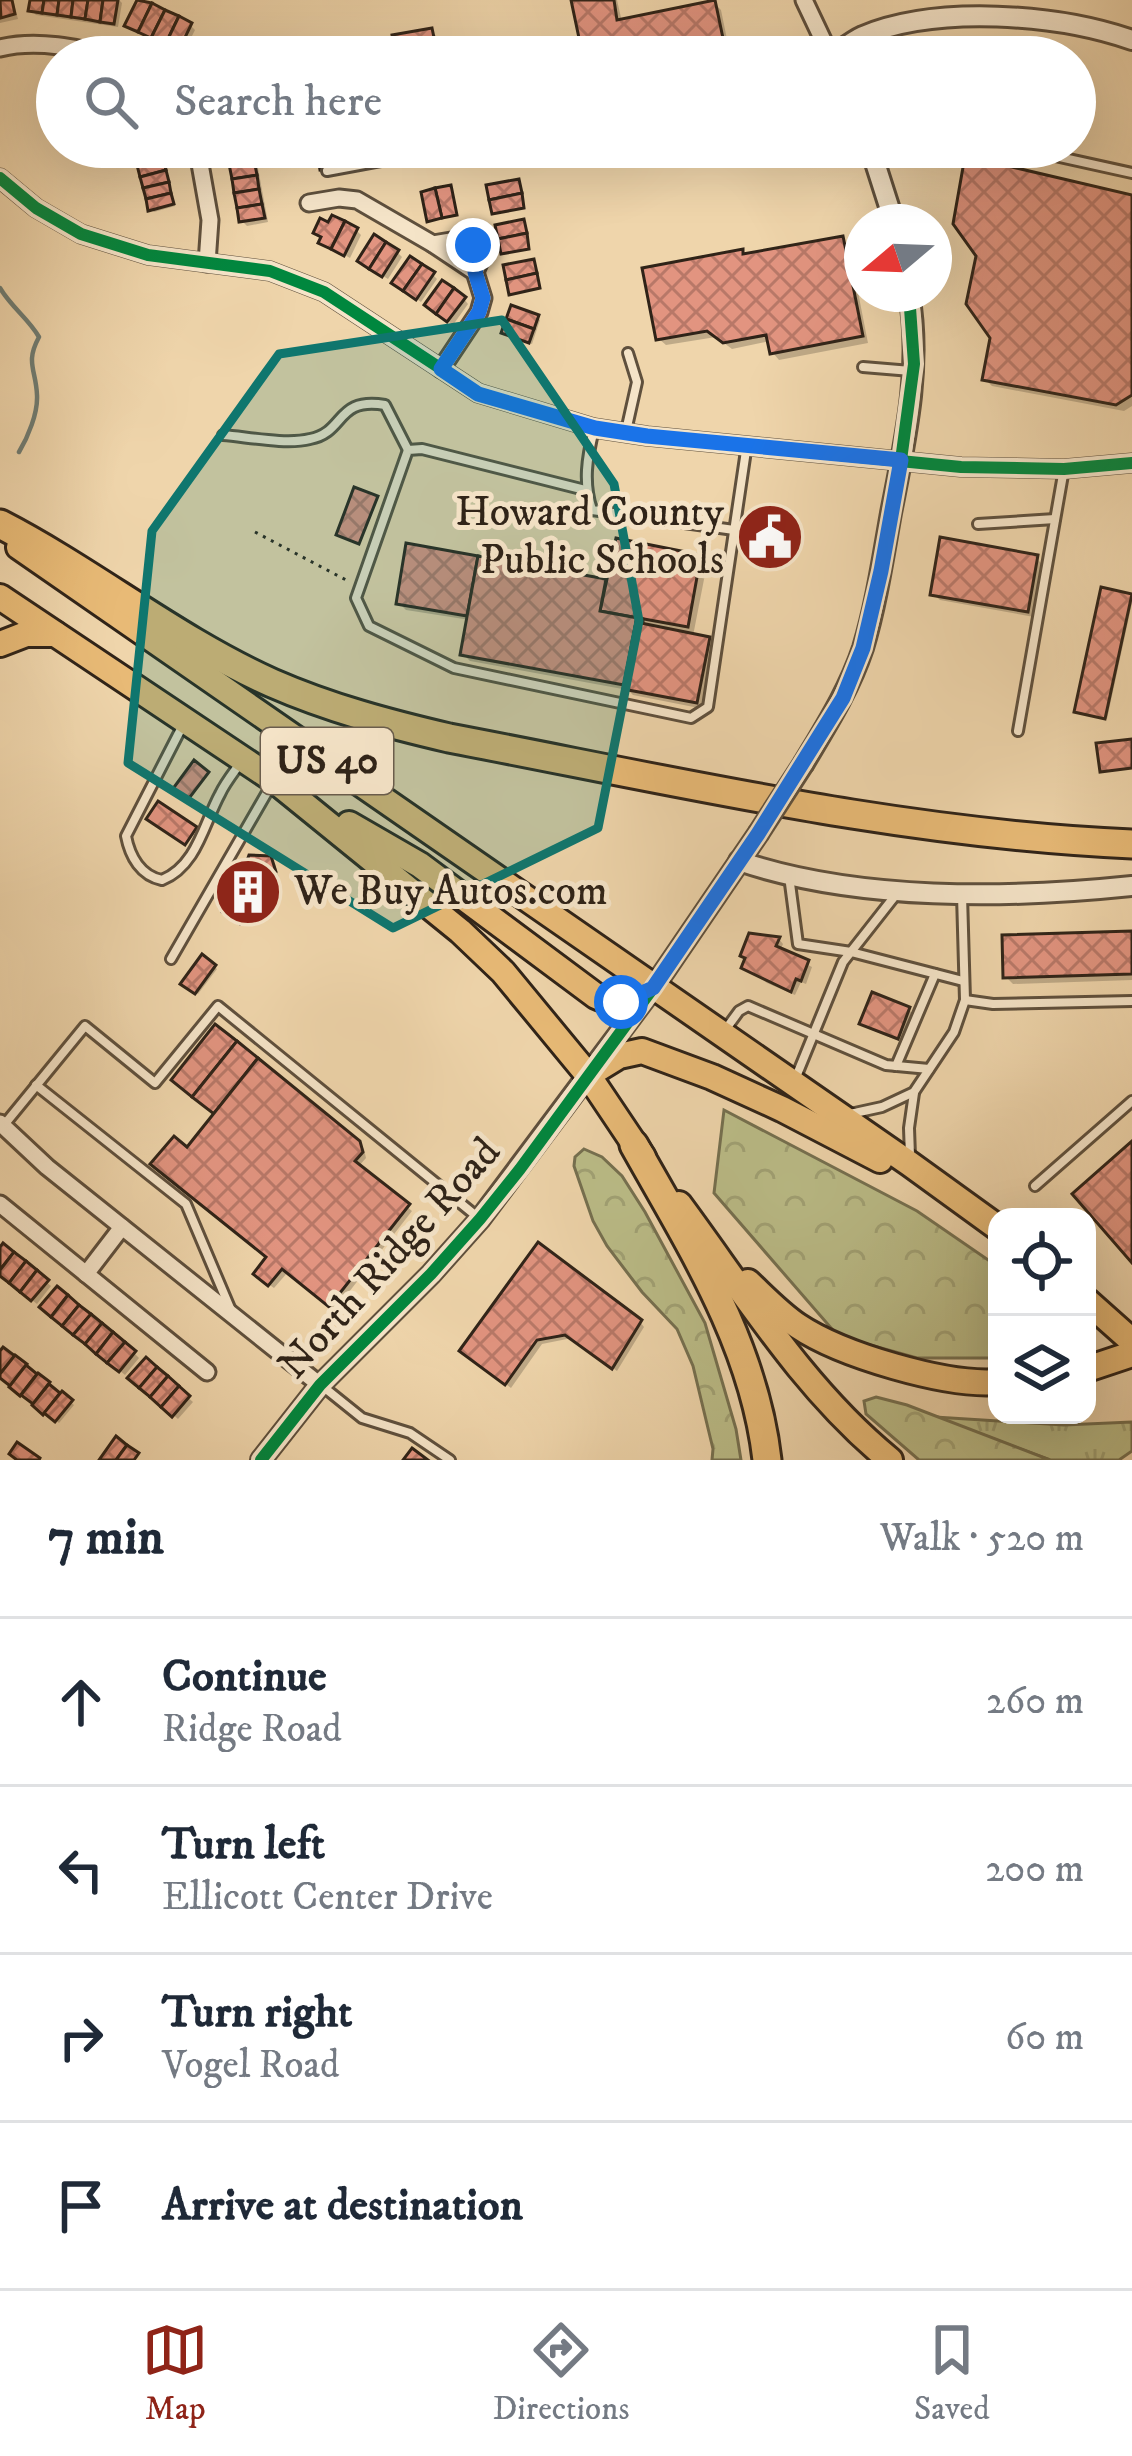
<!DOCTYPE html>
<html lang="en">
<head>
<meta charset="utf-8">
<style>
	body { margin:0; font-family:"IM FELL DW Pica",serif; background:#f6f6f7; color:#1f2937 }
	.controls { position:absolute; right:36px; bottom:36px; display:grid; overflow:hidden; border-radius:24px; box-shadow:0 12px 48px #0002 }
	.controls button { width:108px; height:108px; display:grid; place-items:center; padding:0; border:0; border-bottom:3px solid #e0e1e3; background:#fff; color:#1f2937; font:60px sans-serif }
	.compass { position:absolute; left:844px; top:204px; width:108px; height:108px; border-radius:50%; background:#fff; box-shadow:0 12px 48px #0002; rotate:251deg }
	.stop { position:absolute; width:36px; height:36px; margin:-27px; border:9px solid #1a73e8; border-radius:50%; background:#fff }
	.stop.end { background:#1a73e8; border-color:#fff; box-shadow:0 3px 12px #0008 }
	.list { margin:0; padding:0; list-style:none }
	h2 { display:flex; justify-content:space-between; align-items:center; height:156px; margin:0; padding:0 48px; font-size:51px }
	h2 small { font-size:39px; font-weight:400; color:#747a83 }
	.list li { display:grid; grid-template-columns:78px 1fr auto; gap:36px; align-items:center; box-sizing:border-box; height:168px; padding:0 48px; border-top:3px solid #e0e1e3 }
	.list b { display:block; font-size:45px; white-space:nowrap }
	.list p { margin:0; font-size:39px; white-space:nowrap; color:#747a83 }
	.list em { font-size:39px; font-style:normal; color:#747a83 }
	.icon { flex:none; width:66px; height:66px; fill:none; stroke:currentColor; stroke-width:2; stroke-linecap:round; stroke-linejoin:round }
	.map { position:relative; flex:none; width:1132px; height:1460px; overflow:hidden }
	.search { position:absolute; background:#fff; box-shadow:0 12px 48px #0002; left:36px; right:36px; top:36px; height:132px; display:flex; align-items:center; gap:30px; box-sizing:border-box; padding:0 42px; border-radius:66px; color:#747a83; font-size:45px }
	.sheet { height:828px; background:#fff }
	nav { display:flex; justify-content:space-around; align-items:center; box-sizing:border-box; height:168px; border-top:3px solid #e0e1e3; background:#fff; font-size:33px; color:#747a83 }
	nav a { display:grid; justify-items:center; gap:6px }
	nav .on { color:#8f2418 }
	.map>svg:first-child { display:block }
	.grass { fill:url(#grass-tufts); stroke:#757050; stroke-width:3 }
	.forest { fill:url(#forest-crowns); stroke:#757050; stroke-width:3 }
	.shadow { fill:#0003 }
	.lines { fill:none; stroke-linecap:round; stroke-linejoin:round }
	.stream { stroke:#6f7c73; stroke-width:4.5 }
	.building { fill:url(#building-cross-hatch); stroke:#2f2318; stroke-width:3 }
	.service-casing { stroke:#5f503d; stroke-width:14 }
	.minor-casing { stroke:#5f503d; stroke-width:21 }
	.tertiary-casing { stroke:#5f503d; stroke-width:24 }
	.primary-casing { stroke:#2f2318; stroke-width:30 }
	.motorway-casing { stroke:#2f2318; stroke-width:33 }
	.path { stroke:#2f2318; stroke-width:3; stroke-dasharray:3 6; stroke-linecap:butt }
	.service { stroke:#f5e4c8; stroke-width:8 }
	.minor { stroke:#f5e4c8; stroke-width:15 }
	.tertiary { stroke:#f5e4c8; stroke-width:18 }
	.primary { stroke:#e8ba76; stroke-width:24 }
	.motorway { stroke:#e8ba76; stroke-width:27 }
	.tertiary-bridge-casing { stroke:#5f503d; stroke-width:24; stroke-linecap:butt }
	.tertiary-bridge { stroke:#f5e4c8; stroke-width:18 }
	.cycleway-casing { stroke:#f5e4c8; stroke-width:20 }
	.cycleway { stroke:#00873e; stroke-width:12 }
	.route { stroke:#1a73e8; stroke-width:15 }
	.marked { fill:#0f766e; fill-opacity:0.2; stroke:#0f766e; stroke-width:9; stroke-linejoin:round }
	.labels { text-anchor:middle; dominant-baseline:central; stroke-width:10; stroke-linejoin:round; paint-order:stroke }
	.shield { fill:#f5e4c8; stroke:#6a5d4d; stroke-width:3 }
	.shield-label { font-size:39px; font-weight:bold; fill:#2f2318 }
	.poi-label { font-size:42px; fill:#2f2318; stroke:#f5e4c8; text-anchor:end }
	.street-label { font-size:42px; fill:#2f2318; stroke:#f5e4c8 }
</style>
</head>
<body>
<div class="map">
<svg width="1132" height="1460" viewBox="0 0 1132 1460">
	<defs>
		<pattern id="grass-tufts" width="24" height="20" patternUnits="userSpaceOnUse" patternTransform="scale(3)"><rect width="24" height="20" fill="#bbbd88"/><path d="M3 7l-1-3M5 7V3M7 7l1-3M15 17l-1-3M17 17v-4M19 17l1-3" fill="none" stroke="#a1a275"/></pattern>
		<pattern id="forest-crowns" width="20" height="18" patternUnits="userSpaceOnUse" patternTransform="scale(3)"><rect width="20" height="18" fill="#bbbd88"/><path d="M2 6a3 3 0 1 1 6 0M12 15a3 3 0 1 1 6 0" fill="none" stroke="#a1a275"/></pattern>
		<pattern id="building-cross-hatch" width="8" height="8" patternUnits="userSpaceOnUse" patternTransform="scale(3)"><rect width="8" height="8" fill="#e29480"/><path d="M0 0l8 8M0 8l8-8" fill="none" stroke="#b87868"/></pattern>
	</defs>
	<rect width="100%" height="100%" fill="#efd5ab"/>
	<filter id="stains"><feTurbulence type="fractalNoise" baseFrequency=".00167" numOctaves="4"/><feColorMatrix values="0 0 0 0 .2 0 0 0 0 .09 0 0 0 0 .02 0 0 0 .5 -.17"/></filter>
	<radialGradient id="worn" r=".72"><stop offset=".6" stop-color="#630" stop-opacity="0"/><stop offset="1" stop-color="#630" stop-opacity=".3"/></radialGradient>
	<polygon class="grass" points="935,1417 1064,1425 1132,1422 1132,1451 1119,1460 1050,1460"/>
	<g class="forest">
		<polygon points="724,1110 917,1211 997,1266 997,1353 990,1358 917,1358 838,1336 714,1193"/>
		<polygon points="584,1149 602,1157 622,1176 645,1212 705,1323 736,1429 741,1460 712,1460 713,1449 693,1366 677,1329 642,1292 607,1246 593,1221 574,1166 575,1157"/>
		<polygon points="876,1397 907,1405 1050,1460 919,1460 866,1414 864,1401"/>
	</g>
	<g class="shadow">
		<polygon points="0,0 13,0 18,19 0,23"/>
		<polygon points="33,0 119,0 122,3 118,27 36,15 31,10"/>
		<polygon points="574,0 617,0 622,22 714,3 721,10 729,49 691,57 586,57"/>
		<polygon points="190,25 195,30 183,54 133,30"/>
		<polygon points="431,31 438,38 442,57 399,57"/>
		<polygon points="136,147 160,147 175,206 154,212 151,209"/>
		<polygon points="229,147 254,147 268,222 247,226 242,221"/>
		<polygon points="1132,198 1132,406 1124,411 992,386 985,379 993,338 979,256"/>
		<polygon points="356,230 361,235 350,258 322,242"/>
		<polygon points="842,239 849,246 868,343 779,360 773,353 770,341 732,349 716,337 666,345 659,339 742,252 747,257"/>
		<polygon points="397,252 402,257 388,279 365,265"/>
		<polygon points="433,275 437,279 421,302 400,287"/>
		<polygon points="464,299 468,304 453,325 432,309"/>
		<polygon points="538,318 540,320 532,344 507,335"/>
		<polygon points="789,517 794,522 786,568 758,563 753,559"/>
		<polygon points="408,547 608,583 700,557 707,564 693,636 709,640 716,646 704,709 633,695 628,690 470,661 463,654 470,620 406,610 399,603"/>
		<polygon points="1036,558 1043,565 1034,617 940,600 933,594"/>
		<polygon points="1130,596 1132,603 1107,719 1080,713 1078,711"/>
		<polygon points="270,859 275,864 279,878 245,926 231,916"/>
		<polygon points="1132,934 1132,980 1013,984 1006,977"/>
		<polygon points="779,939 783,944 780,951 812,967 806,984 801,982 795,995 767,983 744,967"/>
		<polygon points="203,958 217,969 198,994 184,984"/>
		<polygon points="908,1009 913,1014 902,1042 867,1028 863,1023"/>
		<polygon points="358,1143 364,1149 366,1158 358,1167 412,1211 335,1310 288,1272 274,1288 261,1279 269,1257 188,1152"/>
		<polygon points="0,1244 51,1286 37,1304 0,1274"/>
		<polygon points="43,1307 134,1353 139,1358 125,1375"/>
		<polygon points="640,1322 644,1327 617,1371 572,1338 542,1344 511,1388 463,1351"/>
		<polygon points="0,1347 74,1405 59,1423 0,1375"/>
		<polygon points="146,1361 193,1402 178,1419 131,1378"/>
	</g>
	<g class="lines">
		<path class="stream" d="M0,288C11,307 28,318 39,337C25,363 36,369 37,395C38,413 28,437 19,452"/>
	</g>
	<g class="building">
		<polygon points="0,0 12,0 15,14 1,18"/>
		<polygon points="30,0 44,0 42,13 28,11"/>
		<polygon points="44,0 59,0 57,15 42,13"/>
		<polygon points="59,0 73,0 71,17 57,15"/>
		<polygon points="73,0 88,0 85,19 71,17"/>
		<polygon points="88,0 103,0 100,22 85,19"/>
		<polygon points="103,0 118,0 114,24 100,22"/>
		<polygon points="137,0 152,3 138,32 124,26"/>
		<polygon points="571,0 614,0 617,20 715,0 724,43 654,57 583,57"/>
		<polygon points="152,3 165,10 151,38 138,32"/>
		<polygon points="165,10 179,16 165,45 151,38"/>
		<polygon points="179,16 192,23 178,52 165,45"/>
		<polygon points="432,28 438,57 396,57 392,35"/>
		<polygon points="213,43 221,55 219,57 192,57"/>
		<polygon points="252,147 254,160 229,164 226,150"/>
		<polygon points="316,147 437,147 320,170"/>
		<polygon points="160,148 163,159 137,165 134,154"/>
		<polygon points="965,156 1132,195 1132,395 1116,405 982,380 990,338 966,304 976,256 953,224"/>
		<polygon points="163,159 166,170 140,177 137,165"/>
		<polygon points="254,160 257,175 232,179 229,164"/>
		<polygon points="166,170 169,182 143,188 140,177"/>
		<polygon points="257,175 259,189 234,193 232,179"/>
		<polygon points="519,179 522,193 489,200 486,185"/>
		<polygon points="169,182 171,193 146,199 143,188"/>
		<polygon points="451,185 457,215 442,218 435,188"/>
		<polygon points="435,188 442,218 427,222 421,192"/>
		<polygon points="259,189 262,204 237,208 234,193"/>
		<polygon points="171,193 174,204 148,211 146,199"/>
		<polygon points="522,193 524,208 492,214 489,200"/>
		<polygon points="262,204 265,218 239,222 237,208"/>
		<polygon points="332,215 345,221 331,249 318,243 321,237 313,233 320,218 328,222"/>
		<polygon points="524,219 527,233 498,239 495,225"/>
		<polygon points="345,221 358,228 344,256 331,249"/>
		<polygon points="527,233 529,249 501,254 498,239"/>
		<polygon points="374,234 386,242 369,269 357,261"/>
		<polygon points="843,236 863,336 770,354 766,335 723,343 707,331 656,340 642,268 743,249 743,254"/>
		<polygon points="386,242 399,250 382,277 369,269"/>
		<polygon points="410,256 422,264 403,291 391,283"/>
		<polygon points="534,259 537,273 506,280 503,265"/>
		<polygon points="422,264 435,272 416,300 403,291"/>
		<polygon points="537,273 540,288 509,295 506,280"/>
		<polygon points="442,280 454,288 436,314 424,305"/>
		<polygon points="454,288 466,297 447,322 436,314"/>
		<polygon points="511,305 539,315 534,329 506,319"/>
		<polygon points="506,319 534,329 529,343 501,333"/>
		<polygon points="354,487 378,496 359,544 336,535"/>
		<polygon points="759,509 790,514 782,565 750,560"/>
		<polygon points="940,537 1038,555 1028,612 930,595"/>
		<polygon points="616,538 701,555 688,627 600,611"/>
		<polygon points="406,543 478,556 467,616 396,604"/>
		<polygon points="478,556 606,579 600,611 643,619 643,624 636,622 624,685 460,655"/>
		<polygon points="1101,587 1132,594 1105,719 1074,712"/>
		<polygon points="636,622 710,637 697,703 623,689"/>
		<polygon points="1132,739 1132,768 1100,772 1096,743"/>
		<polygon points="194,760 209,772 187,801 172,790"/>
		<polygon points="158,801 197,827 185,845 146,819"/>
		<polygon points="249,855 271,856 276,872 240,924 222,912 249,873 244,869"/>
		<polygon points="1132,931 1132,974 1003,978 1002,935"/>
		<polygon points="749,933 780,937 776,946 809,960 801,981 796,979 791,992 741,968 745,958 740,956"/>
		<polygon points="202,954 216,965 195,994 180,984"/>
		<polygon points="872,992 910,1007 898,1039 859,1024"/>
		<polygon points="215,1024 237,1041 192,1097 171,1080"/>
		<polygon points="237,1041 258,1058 214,1114 192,1097"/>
		<polygon points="258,1058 360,1141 363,1152 355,1161 410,1204 329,1307 282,1269 268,1286 253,1274 266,1257 150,1164 174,1136 187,1147"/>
		<polygon points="1132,1141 1132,1263 1072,1194"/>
		<polygon points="538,1242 642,1320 612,1369 565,1335 537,1340 505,1385 459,1351"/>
		<polygon points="3,1243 14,1252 0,1270 0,1247"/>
		<polygon points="14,1252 26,1261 9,1283 0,1276 0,1270"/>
		<polygon points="26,1261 37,1270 20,1292 9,1283"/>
		<polygon points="37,1270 49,1280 31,1301 20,1292"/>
		<polygon points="57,1286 68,1295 51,1317 39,1307"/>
		<polygon points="68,1295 79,1305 62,1326 51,1317"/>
		<polygon points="79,1305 91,1314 73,1335 62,1326"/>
		<polygon points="91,1314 102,1323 85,1344 73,1335"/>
		<polygon points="102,1323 113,1332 96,1354 85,1344"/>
		<polygon points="113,1332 125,1342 107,1363 96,1354"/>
		<polygon points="125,1342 136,1351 119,1372 107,1363"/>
		<polygon points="3,1347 15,1356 0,1374 0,1351"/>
		<polygon points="15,1355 27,1364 10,1386 0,1378 0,1374"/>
		<polygon points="146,1357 157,1367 139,1388 127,1378"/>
		<polygon points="26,1365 37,1374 20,1396 9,1387"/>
		<polygon points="157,1367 168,1376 150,1397 139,1388"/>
		<polygon points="38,1373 50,1382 33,1404 21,1395"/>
		<polygon points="168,1376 179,1386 161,1407 150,1397"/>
		<polygon points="49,1384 60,1393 43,1415 32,1405"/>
		<polygon points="179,1386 190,1396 172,1417 161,1407"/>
		<polygon points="62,1391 73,1400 55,1422 44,1413"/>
		<polygon points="116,1436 127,1445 116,1460 99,1460"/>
		<polygon points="17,1442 40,1458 39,1460 17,1460 9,1454"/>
		<polygon points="127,1445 139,1453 134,1460 116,1460"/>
		<polygon points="412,1448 428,1460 403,1460"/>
	</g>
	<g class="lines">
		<g class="service-casing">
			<g id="service">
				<polyline points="1014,147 1132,173"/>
				<polyline points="876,163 920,147"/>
				<polyline points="327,171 456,147"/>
				<polyline points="863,367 911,371"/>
				<path d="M594,429C587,458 583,482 592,510L734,530"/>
				<polyline points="626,431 637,382 628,353"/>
				<path d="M223,435C248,437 286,445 310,439C346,432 335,397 385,405L408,450"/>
				<polyline points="585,490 422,449 408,450 356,598 369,626 454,668 691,718 708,707 747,444"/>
				<polyline points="978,524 1055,519"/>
				<path d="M184,723L126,836C130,857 141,876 162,880C197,866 204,823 220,794C225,783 234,772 241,762"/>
				<polyline points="1018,731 1064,469"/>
				<polyline points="789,876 798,944 851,952 963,981"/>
				<polyline points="171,959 273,782"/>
				<polyline points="965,1000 993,1004 1132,1001"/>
				<polyline points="723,1033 739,1011 748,1006 886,1065 929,1069"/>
				<polyline points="896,1066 935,974"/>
				<polyline points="796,1077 843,962 898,892"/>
				<polyline points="36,1085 186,1204 230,1308"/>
				<polyline points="850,1114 882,1107 914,1092 954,1032 965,1000 962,895"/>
				<polyline points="4,1125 85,1026 155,1083 218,1006 480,1219"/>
				<polyline points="910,1156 909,1128 914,1093"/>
				<polyline points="1035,1186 1132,1101"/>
				<polyline points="321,1385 362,1418 410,1433 450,1460"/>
			</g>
		</g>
		<g class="minor-casing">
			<g id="minor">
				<polyline points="804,0 831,57"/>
				<path d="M0,48C37,39 78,48 114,57"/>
				<polyline points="197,147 210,220 207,263"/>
				<polyline points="0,178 36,208 81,234 148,255 270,271 324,292 478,393 594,428 647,436 961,467 1064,469 1132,463"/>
				<polyline points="309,203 339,198 357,200 433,244 475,272 483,298 479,312 441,369"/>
				<polyline points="433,244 463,239 473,245 479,263 475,272"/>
				<polyline points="0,1123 47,1167 320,1385"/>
				<polyline points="0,1204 207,1372"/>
				<polyline points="86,1274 122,1227"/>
			</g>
		</g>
		<g class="tertiary-casing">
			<g id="tertiary">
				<path d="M831,57C841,50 852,41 863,36C937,5 1057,14 1132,40"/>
				<polyline points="870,147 894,222"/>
				<path d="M804,763C826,726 849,690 863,648C876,605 883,558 891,513C905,441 922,367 909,294"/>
				<path d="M739,861C857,901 1008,899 1132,886"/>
				<polyline points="261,1460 320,1385 431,1274 480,1219 653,988 758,834"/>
			</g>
		</g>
		<g class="primary-casing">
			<g id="primary">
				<polyline points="19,547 910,1164 997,1227"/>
				<polyline points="0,597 274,780 460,931 503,972 588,1075 643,1157"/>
				<polyline points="0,644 26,634 55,634"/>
				<path d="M349,824L420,865L596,996C618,1007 633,997 653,988"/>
				<polyline points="588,1075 619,1056 642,1051 712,1077 782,1109 880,1160"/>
				<path d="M679,1204C745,1293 803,1389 890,1460"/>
				<path d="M748,1282C764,1297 780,1314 798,1326C841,1355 946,1386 997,1382"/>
				<polyline points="1087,1301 1132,1341"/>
				<polyline points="1087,1369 1132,1354"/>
			</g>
		</g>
		<g class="motorway-casing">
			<g id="motorway">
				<path d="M0,524C93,572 176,640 272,683C329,708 389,724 449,738C675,781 901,834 1132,844"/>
				<path d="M634,1145C690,1245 754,1344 767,1460"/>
			</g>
		</g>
		<polyline class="path" points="255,532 348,581"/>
		<use href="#service" class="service"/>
		<use href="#minor" class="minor"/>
		<use href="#tertiary" class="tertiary"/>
		<use href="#primary" class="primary"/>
		<use href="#motorway" class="motorway"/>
		<g class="tertiary-bridge-casing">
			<polyline id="tertiary-bridge" points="758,834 804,763"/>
		</g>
		<use href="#tertiary-bridge" class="tertiary-bridge"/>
		<g class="cycleway-casing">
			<g id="cycleway">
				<polyline points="0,178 36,208 81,234 148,255 270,271 324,292 478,393 594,428 647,436 961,467 1064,469 1132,463"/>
				<polyline points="261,1460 320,1385 431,1274 480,1219 520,1169 653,988 758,834 843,698 863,648 881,571 901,460 914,364 909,294"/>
			</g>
		</g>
		<use href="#cycleway" class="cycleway"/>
	</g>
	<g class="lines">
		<polyline class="route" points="473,245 478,262 475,272 483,298 479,312 441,369 478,394 595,428 647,436 901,460 881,571 863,648 843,698 758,834 653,988 621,1002"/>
	</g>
	<path class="marked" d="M502,320L614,484L639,621L598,828L393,928L128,763L152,531L279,354Z"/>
	<defs>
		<g id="civic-disc" transform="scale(3.45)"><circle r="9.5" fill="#8f2418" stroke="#f5e4c8"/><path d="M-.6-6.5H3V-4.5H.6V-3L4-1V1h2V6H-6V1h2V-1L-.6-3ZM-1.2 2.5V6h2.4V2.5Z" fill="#fff"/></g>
		<g id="building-disc" transform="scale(3.45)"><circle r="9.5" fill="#8f2418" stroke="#f5e4c8"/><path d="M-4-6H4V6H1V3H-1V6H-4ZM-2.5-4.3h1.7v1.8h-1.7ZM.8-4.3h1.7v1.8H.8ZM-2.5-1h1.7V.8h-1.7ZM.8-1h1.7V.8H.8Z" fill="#fff"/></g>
	</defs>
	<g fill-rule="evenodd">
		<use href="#civic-disc" x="770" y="537"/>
		<use href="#building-disc" x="248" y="892"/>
	</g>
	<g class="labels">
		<rect class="shield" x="261" y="728" width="132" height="66" rx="9"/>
		<g class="shield-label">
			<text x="327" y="761">US 40</text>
		</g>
		<g class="poi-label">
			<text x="724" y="513">Howard County<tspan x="724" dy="48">Public Schools</tspan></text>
			<text x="294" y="892" text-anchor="start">We Buy Autos.com</text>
		</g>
		<g class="street-label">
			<text transform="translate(390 1259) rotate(-48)">North Ridge Road</text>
		</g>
	</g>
	<rect width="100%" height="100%" filter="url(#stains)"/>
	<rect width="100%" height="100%" fill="url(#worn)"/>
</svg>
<div class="controls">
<button><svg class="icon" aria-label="locate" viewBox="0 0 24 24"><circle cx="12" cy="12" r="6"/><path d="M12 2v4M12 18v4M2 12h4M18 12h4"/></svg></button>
<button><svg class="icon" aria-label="layers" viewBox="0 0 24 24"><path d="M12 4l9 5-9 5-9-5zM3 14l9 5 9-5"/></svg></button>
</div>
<svg class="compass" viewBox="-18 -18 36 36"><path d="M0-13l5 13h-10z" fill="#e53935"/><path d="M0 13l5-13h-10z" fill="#747a83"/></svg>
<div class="stop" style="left:621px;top:1002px"></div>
<div class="stop end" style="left:473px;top:245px"></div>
<div class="search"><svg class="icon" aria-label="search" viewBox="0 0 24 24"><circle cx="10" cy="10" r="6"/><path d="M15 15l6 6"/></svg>Search here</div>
</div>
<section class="sheet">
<h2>7 min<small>Walk · 520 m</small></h2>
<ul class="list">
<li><svg class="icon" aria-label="ahead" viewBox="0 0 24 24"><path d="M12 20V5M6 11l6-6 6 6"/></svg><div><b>Continue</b><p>Ridge Road</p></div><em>260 m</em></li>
<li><svg class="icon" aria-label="left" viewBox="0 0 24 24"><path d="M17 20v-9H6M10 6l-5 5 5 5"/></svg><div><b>Turn left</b><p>Ellicott Center Drive</p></div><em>200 m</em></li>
<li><svg class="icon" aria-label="right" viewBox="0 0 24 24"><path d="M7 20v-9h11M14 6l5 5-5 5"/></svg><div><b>Turn right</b><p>Vogel Road</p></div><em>60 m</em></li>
<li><svg class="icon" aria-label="arrive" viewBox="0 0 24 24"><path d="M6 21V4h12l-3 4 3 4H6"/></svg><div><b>Arrive at destination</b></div></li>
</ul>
</section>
<nav>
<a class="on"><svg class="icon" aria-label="map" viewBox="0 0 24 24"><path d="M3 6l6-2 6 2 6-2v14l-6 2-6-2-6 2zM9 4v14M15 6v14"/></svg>Map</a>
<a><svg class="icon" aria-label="directions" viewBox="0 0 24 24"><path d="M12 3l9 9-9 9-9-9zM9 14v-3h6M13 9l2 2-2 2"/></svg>Directions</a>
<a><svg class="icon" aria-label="saved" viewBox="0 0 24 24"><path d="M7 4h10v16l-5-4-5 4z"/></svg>Saved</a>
</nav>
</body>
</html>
